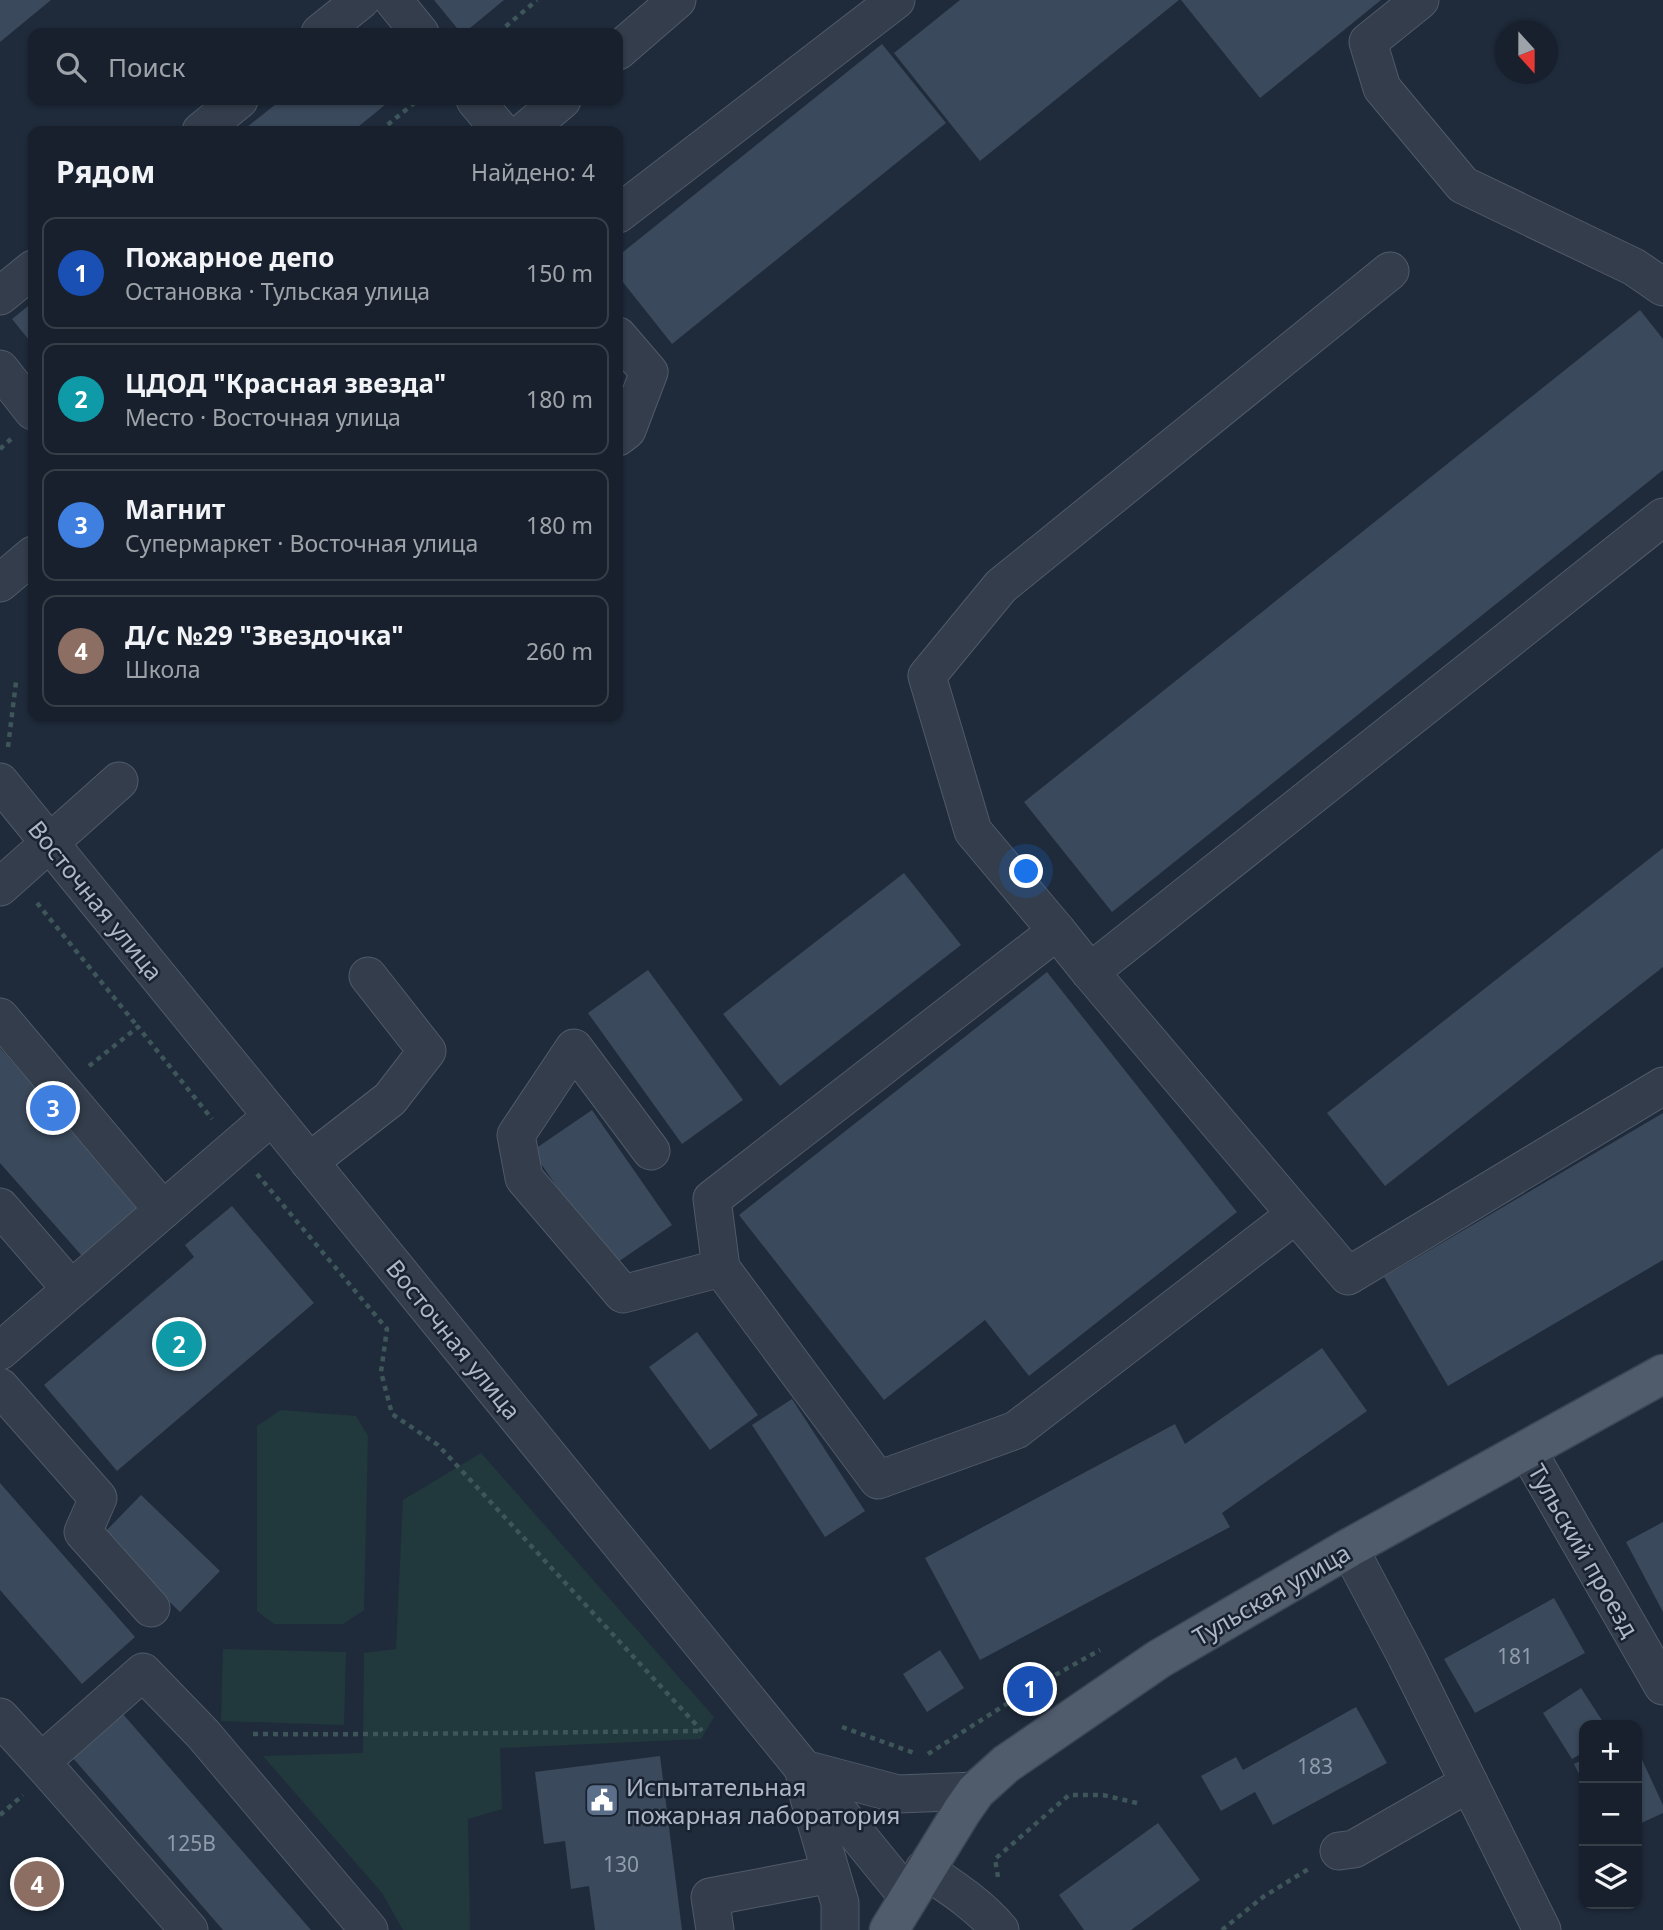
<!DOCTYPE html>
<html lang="ru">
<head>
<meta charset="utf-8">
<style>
	body { margin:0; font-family:"Noto Sans",sans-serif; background:#242d38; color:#f1f3f6 }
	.controls { position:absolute; right:21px; bottom:21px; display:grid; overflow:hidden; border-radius:14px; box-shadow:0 2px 5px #0004 }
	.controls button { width:63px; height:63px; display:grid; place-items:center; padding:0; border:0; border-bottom:2px solid #363e48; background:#17202c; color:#f1f3f6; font:35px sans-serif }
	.compass { position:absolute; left:1495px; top:21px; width:63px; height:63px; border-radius:50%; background:#17202c; box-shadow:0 2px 5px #0004; rotate:159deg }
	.you { position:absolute; left:1027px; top:872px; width:24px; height:24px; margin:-18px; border:5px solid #fff; border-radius:50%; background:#1a73e8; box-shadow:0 0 0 10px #1a73e833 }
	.badge { display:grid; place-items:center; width:46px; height:46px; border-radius:50%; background:#8bbbb9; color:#fff; font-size:23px; font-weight:700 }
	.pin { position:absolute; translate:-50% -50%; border:4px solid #fff; box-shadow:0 2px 7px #0006 }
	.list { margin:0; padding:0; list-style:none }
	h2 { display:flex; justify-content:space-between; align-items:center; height:91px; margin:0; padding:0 28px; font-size:30px }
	h2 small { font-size:23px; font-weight:400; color:#9ea3a9 }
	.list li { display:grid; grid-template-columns:46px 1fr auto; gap:21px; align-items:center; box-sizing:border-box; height:112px; margin:0 14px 14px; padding:0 14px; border:2px solid #363e48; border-radius:14px }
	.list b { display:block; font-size:26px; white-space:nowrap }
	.list p { margin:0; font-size:23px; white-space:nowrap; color:#9ea3a9 }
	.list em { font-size:23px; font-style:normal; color:#9ea3a9 }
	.icon { flex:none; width:38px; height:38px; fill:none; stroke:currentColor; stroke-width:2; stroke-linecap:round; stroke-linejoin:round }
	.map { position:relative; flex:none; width:1663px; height:1930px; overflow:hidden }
	.search { position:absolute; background:#17202c; box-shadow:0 2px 5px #0004; left:28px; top:28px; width:595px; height:77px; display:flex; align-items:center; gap:18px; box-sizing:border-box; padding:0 24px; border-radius:14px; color:#9ea3a9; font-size:26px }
	.panel { position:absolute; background:#17202c; box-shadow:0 2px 5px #0004; left:28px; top:126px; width:595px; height:595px; border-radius:14px }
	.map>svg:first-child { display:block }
	.green { fill:#21393c }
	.building { fill:#3a495b }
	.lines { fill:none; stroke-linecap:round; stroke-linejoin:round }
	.minor-casing { stroke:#505a69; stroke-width:39 }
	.major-casing { stroke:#3c4655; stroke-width:41 }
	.path { stroke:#3e5659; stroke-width:4.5; stroke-dasharray:5 5; stroke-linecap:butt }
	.minor { stroke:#333d4b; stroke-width:37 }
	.major { stroke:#505c6c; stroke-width:38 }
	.labels { text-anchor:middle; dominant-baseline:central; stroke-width:5; stroke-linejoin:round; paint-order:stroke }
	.number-label { font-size:21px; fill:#909cad }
	.street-label { font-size:24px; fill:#adb7c8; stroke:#182230 }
	.poi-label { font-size:24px; fill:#adb7c8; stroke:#182230; text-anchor:start }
</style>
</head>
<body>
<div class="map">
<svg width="1663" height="1930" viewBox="0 0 1663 1930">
	<rect width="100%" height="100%" fill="#1f2b3b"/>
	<g class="green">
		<polygon points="281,1410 356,1416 368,1436 364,1610 343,1624 274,1624 257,1611 257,1426"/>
		<polygon points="481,1453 714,1717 701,1739 500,1748 502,1809 468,1819 470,1930 403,1930 382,1893 263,1756 363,1753 364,1653 396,1649 403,1500"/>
		<polygon points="223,1649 346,1652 344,1725 221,1721"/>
	</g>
	<g class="building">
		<polygon points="0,0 51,0 0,42"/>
		<polygon points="434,0 504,0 464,33 461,33"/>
		<polygon points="960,0 1179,0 980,161 894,53"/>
		<polygon points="1181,0 1381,0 1260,98"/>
		<polygon points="882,44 946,123 672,344 618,276 618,256"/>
		<polygon points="281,100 391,100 353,131 242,131"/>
		<polygon points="33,302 33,345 12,319"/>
		<polygon points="1640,310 1663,339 1663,470 1112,912 1024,802"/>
		<polygon points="1663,848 1663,967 1385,1186 1327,1113"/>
		<polygon points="904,873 961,945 780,1086 723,1014"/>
		<polygon points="648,970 743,1100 682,1144 588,1013"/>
		<polygon points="1047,972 1237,1212 1029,1376 985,1320 884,1400 739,1215"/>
		<polygon points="0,1048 140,1206 82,1256 0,1163"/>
		<polygon points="592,1110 672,1225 612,1266 532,1151"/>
		<polygon points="1663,1113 1663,1260 1448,1386 1384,1277"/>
		<polygon points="232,1206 314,1303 117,1471 44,1385 194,1257 185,1245"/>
		<polygon points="697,1332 758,1415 710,1450 649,1367"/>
		<polygon points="1322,1348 1367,1411 1222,1513 1230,1527 980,1660 925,1558 1175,1424 1185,1444"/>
		<polygon points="792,1399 865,1511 825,1537 752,1425"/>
		<polygon points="0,1483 135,1637 82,1684 0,1590"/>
		<polygon points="141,1495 220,1571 180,1612 101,1536"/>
		<polygon points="1663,1522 1663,1612 1626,1542"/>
		<polygon points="1554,1598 1585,1653 1475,1713 1444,1659"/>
		<polygon points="940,1650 964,1688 927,1712 903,1674"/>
		<polygon points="1581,1688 1605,1725 1584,1725 1584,1752 1572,1759 1543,1713"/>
		<polygon points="1356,1707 1387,1763 1273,1825 1255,1792 1221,1811 1201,1776 1236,1757 1243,1770"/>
		<polygon points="122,1713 311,1930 223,1930 72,1757"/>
		<polygon points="1637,1749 1663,1805 1663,1813 1637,1825"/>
		<polygon points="660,1756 682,1930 595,1930 589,1886 571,1889 565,1841 544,1844 535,1772"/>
		<polygon points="1584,1759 1584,1784 1574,1764"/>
		<polygon points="1158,1823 1200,1880 1131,1930 1084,1930 1059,1895"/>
	</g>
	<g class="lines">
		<g class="minor-casing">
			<g id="minor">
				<polyline points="393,0 420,33"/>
				<polyline points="1420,0 1368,42 1382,88 1463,185 1634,267 1663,287"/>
				<polyline points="320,33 361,0"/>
				<polyline points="618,51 677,0"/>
				<polyline points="475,100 501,131"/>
				<polyline points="201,131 239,100"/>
				<polyline points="525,131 562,100"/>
				<polyline points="618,214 896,0"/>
				<polyline points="0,296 33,269"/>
				<polyline points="618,336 649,372 627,430 618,437"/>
				<polyline points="0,369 33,411"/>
				<polyline points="1663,517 1090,972 1348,1276 1663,1086"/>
				<polyline points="0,583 33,555"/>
				<polyline points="0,782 908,1897"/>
				<polyline points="0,887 119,781"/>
				<polyline points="1057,931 973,831 927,676 1001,586 1390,271"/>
				<polyline points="1090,972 1057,931 712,1199 721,1268 878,1480 1016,1430 1295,1215"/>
				<polyline points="0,1017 163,1210 272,1116"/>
				<polyline points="651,1151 574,1048 516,1135 524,1178 623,1294 721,1268"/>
				<polyline points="309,1162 390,1099 427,1051 368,976"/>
				<polyline points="0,1207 71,1289"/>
				<polyline points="0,1351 163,1210"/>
				<polyline points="0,1387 98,1498 83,1532 151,1608"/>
				<polyline points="1527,1450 1663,1686"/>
				<polyline points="1349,1548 1406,1656 1542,1930"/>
				<polyline points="0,1717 41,1762"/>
				<polyline points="804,1769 898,1794 976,1791"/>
				<polyline points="805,1777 809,1798 840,1903 840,1930"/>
				<polyline points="1339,1851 1354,1849 1469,1783"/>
				<path d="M924,1869C951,1887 979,1905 1000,1930"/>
				<polyline points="189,1930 41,1762 143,1672 203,1734 369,1930"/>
				<polyline points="715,1930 710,1897 831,1874"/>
			</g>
		</g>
		<g class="major-casing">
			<polyline id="major" points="889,1930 962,1811 976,1791 1006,1764 1159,1659 1349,1548 1663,1374"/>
		</g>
		<g class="path">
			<polyline points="498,33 537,0"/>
			<polyline points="380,131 418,100"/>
			<polyline points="0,449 11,439"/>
			<polyline points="8,747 16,682"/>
			<polyline points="37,903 138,1027"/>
			<polyline points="89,1066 138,1027 212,1119"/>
			<polyline points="257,1174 387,1329 381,1372 392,1414 438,1445 702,1731"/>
			<polyline points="842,1727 917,1754"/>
			<path d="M253,1734C403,1735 552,1732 702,1731"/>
			<polyline points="928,1754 1030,1689 1100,1650"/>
			<polyline points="0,1815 23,1795"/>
			<polyline points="998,1877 995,1859 1069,1795 1103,1795 1137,1803"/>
			<polyline points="1222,1930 1263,1897 1310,1868"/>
		</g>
		<use href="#minor" class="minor"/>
		<use href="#major" class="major"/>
	</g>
	<defs>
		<g id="civic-square" transform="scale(1.75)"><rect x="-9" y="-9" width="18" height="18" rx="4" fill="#5c6f8a" stroke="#182230"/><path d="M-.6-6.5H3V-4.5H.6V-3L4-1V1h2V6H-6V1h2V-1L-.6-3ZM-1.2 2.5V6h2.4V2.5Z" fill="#fff"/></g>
	</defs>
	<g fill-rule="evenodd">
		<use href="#civic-square" x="602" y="1800"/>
	</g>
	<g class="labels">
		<g class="number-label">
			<text x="1515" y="1656">181</text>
			<text x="1315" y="1766">183</text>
			<text x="191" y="1843">125В</text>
			<text x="621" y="1864">130</text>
		</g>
		<g class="street-label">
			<text transform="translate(96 900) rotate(51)">Восточная улица</text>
			<text transform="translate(454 1339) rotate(51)">Восточная улица</text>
			<text transform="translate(1584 1550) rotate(60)">Тульский проезд</text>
			<text transform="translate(1271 1594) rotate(-30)">Тульская улица</text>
		</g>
		<g class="poi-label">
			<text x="626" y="1786">Испытательная<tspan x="626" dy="28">пожарная лаборатория</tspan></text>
		</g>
	</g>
</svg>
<div class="controls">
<button>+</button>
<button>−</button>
<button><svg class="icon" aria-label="layers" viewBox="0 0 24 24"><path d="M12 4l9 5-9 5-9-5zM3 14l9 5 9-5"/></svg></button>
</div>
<svg class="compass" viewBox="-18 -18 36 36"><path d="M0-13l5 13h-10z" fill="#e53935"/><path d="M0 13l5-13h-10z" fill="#9ea3a9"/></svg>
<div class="you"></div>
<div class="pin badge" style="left:1030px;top:1689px;background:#1a4fb4">1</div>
<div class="pin badge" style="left:179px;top:1344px;background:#0f9aa8">2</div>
<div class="pin badge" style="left:53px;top:1108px;background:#3f7fe0">3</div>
<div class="pin badge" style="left:37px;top:1884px;background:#8d6e63">4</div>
<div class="search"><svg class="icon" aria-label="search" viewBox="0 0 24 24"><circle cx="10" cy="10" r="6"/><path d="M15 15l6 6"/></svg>Поиск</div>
<section class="panel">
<h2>Рядом<small>Найдено: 4</small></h2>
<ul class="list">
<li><span class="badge" style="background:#1a4fb4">1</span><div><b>Пожарное депо</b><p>Остановка · Тульская улица</p></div><em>150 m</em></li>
<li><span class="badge" style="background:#0f9aa8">2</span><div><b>ЦДОД &quot;Красная звезда&quot;</b><p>Место · Восточная улица</p></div><em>180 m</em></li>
<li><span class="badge" style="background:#3f7fe0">3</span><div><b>Магнит</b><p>Супермаркет · Восточная улица</p></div><em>180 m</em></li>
<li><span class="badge" style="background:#8d6e63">4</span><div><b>Д/с №29 &quot;Звездочка&quot;</b><p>Школа</p></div><em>260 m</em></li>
</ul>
</section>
</div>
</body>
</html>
